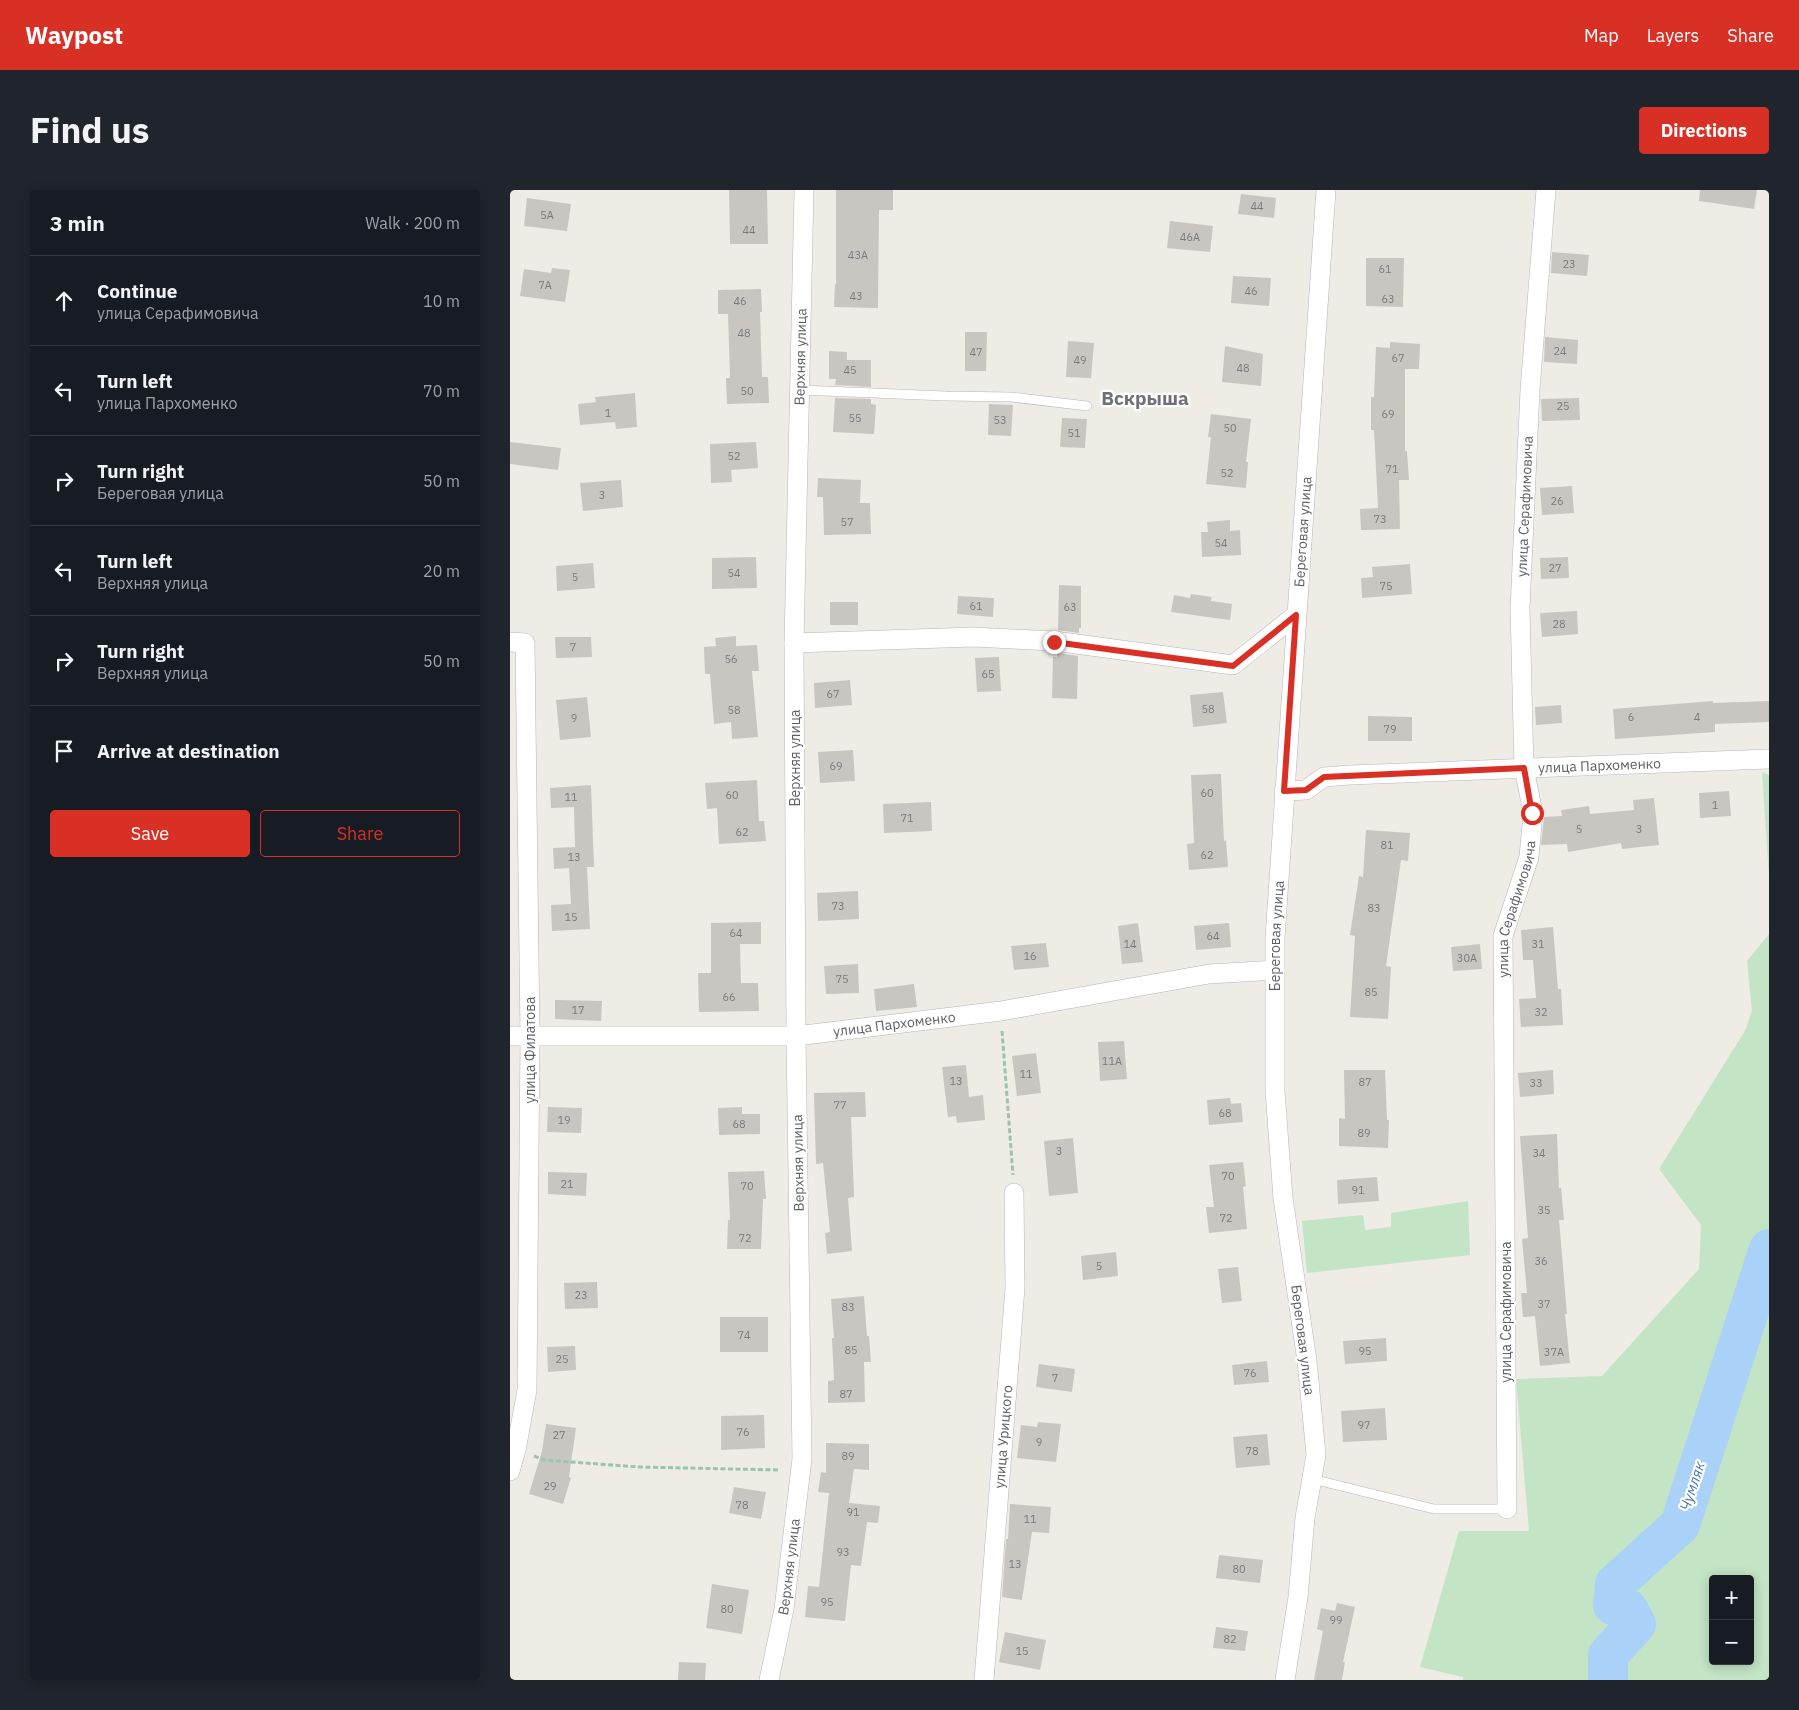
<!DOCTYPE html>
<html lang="en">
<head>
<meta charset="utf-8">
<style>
	body { margin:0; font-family:"IBM Plex Sans",sans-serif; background:#20242c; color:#f1f3f6 }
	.controls { position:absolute; right:15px; bottom:15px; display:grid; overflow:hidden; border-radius:5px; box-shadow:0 2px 12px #0003 }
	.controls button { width:45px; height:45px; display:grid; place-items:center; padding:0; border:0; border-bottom:1px solid #363941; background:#171b24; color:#f1f3f6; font:25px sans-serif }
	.stop { position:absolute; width:15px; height:15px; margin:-11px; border:4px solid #d93025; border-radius:50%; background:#fff }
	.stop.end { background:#d93025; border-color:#fff; box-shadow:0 1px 5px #0008 }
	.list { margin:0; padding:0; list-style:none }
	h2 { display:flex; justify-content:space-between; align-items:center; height:65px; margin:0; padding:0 20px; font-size:21px }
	h2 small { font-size:16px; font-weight:400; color:#9ea1a6 }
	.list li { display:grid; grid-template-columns:32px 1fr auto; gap:15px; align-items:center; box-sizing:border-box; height:90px; padding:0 20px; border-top:1px solid #363941 }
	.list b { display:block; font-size:19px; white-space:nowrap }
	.list p { margin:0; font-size:16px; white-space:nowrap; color:#9ea1a6 }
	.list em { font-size:16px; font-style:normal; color:#9ea1a6 }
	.actions { display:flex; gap:10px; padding:15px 20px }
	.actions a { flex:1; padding:11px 0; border:1px solid #d93025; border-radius:5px; text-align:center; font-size:18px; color:#d93025 }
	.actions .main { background:#d93025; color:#fff }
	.icon { flex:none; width:28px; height:28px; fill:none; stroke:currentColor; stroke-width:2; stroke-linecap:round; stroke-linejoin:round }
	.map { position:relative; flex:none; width:1259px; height:1490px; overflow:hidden; border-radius:5px }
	header { display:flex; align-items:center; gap:30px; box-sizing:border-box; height:70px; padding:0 25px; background:#d93025; color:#fff }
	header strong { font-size:24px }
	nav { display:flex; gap:28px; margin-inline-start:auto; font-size:18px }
	.intro { display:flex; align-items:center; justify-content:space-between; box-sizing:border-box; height:120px; padding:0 30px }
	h1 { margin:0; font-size:35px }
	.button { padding:12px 22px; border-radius:5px; background:#d93025; color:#fff; font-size:18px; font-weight:700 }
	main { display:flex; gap:30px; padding:0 30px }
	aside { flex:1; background:#171b24; border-radius:5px; box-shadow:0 2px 12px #0003 }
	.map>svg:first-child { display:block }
	.green { fill:#c3e4c5; fill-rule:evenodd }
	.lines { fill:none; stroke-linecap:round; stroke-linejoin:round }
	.river { stroke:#aad2f9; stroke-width:40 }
	.building { fill:#c9c6c2 }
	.service-casing { stroke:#b5b6bb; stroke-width:10 }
	.minor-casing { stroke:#b5b6bb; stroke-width:20 }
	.path { stroke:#9cc4aa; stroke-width:3; stroke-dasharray:5 2.5; stroke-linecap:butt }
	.service { stroke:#fff; stroke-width:9 }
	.minor { stroke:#fff; stroke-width:19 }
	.route { stroke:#d93025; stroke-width:6 }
	.labels { text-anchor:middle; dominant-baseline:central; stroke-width:4.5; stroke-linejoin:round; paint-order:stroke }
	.number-label { font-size:11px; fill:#77797c }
	.street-label { font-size:14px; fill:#5c5f64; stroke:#fff }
	.water-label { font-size:15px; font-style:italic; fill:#4b78b2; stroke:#fff }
	.district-label { font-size:19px; font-weight:bold; fill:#6e7176; stroke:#fff }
</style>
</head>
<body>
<header>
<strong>Waypost</strong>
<nav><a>Map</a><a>Layers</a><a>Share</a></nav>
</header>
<div class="intro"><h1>Find us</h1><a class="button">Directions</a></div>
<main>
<aside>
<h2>3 min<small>Walk · 200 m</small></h2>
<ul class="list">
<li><svg class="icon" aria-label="ahead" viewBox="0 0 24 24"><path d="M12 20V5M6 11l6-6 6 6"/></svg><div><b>Continue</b><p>улица Серафимовича</p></div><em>10 m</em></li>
<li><svg class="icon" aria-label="left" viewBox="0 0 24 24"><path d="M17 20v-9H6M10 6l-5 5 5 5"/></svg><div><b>Turn left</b><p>улица Пархоменко</p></div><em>70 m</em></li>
<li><svg class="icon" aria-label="right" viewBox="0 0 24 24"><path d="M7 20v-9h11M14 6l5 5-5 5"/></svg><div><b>Turn right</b><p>Береговая улица</p></div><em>50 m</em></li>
<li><svg class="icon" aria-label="left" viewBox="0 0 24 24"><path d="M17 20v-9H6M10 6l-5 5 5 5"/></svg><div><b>Turn left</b><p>Верхняя улица</p></div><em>20 m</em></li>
<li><svg class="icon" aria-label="right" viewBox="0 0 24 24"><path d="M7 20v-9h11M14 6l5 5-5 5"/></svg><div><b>Turn right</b><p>Верхняя улица</p></div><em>50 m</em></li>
<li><svg class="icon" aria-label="arrive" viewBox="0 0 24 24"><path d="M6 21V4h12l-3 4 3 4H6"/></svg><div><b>Arrive at destination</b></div></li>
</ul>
<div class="actions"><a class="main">Save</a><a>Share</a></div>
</aside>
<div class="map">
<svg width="1259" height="1490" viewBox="0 0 1259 1490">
	<rect width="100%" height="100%" fill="#eeece5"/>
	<g class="green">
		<polygon points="1252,582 1259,585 1259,686"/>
		<path d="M1259,744V1490H953V1487L910,1477L949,1341H1019L1006,1189L1092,1186L1189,1079L1191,1035L1149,979L1236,839L1242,820L1237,771ZM1203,1389H1240V1471H1203Z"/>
		<polygon points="958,1011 960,1065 797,1083 792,1031 853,1025 855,1040 881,1037 881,1023"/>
	</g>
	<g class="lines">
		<polyline class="river" points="1098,1490 1098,1465 1126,1434 1118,1419 1103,1415 1105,1394 1170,1335 1259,1059"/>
	</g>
	<g class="building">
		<polygon points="219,0 257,0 258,54 220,54"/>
		<polygon points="326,0 383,0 383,20 369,20 368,118 324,117 325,94 326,94"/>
		<polygon points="1190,0 1247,0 1244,19 1189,11"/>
		<polygon points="731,4 766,8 764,28 728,24"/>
		<polygon points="17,8 61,14 57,41 14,36"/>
		<polygon points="660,31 703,36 700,62 657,58"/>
		<polygon points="1042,62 1079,65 1077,86 1041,83"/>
		<polygon points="856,68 894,68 893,117 856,116"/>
		<polygon points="42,78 60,80 55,112 10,106 14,79 41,83"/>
		<polygon points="723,86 761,88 759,116 721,113"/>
		<polygon points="251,99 252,122 250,122 252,187 258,187 259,213 217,214 216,188 220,188 218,124 208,124 208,100"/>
		<polygon points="455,142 477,142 476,181 455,181"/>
		<polygon points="1035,147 1068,150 1067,174 1034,172"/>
		<polygon points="558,151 584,153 581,188 556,187"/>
		<polygon points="880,152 910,154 909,179 895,179 895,261 897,261 899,290 889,290 890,339 851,340 850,319 868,318 864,240 861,240 861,207 864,207 866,157 880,158"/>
		<polygon points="715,156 753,164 751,196 712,192"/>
		<polygon points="319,161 337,162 337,170 361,170 361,197 325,195 326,189 319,189"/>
		<polygon points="125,203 127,237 106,239 105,232 70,235 68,214 86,212 85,207"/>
		<polygon points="325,208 361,209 361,214 366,215 364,244 323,242"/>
		<polygon points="1069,208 1070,230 1032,231 1031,209"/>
		<polygon points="479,214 503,215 501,246 478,245"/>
		<polygon points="701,224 741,229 736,272 738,272 736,298 696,294 701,247 698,247"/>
		<polygon points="552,228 577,229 575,258 550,257"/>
		<polygon points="0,252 51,258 48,280 0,274"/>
		<polygon points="246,252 248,278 221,280 222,292 201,293 200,254"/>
		<polygon points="308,288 351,290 350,313 360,313 361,344 314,345 313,307 307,307"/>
		<polygon points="111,290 113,317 73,321 70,293"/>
		<polygon points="1062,296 1064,323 1032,325 1030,298"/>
		<polygon points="720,330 720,341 730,340 731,365 692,367 691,342 698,342 697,332"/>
		<polygon points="246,367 247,398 202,399 202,368"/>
		<polygon points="1058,367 1059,388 1031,389 1030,368"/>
		<polygon points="83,373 85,398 47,401 46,376"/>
		<polygon points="900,374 902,404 852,408 851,388 863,387 862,377"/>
		<polygon points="549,395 571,396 571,438 569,438 569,443 548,440"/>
		<polygon points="681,404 702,407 701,411 722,414 720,430 661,422 664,405 680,408"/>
		<polygon points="448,406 484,408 483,427 447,424"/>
		<rect x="320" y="412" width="28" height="23"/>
		<polygon points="1067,421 1068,444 1032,447 1030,423"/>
		<polygon points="226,446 226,456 247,455 249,481 242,481 248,547 222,549 221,532 204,534 200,484 195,484 194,457 206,456 205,448"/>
		<polygon points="45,447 81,447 82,467 46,468"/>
		<polygon points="547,463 568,466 567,509 542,508 543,467 547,467"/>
		<polygon points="489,467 491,501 467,502 465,468"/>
		<polygon points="340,490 342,515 305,518 304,493"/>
		<polygon points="713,502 717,533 683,537 680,505"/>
		<polygon points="77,507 81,547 50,550 46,510"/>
		<polygon points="1203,511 1203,513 1259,511 1259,532 1205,534 1205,542 1105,549 1103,519"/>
		<polygon points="1051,515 1052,533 1026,535 1025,517"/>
		<polygon points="858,526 902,527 902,551 858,551"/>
		<polygon points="343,560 345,591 310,593 308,562"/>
		<polygon points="711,584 714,651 716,650 718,677 679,680 677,654 684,653 681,585"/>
		<polygon points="247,590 249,631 254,631 256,651 209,654 207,618 197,619 195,593"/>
		<polygon points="81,595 84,677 77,677 80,739 42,741 41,715 61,714 59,678 44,679 43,658 65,657 64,617 41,618 40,598"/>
		<polygon points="1219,601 1221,626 1190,628 1189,603"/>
		<polygon points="1144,608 1149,655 1112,659 1111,653 1058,662 1057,654 1031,655 1034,627 1052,626 1051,620 1079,616 1080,624 1124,620 1123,610"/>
		<polygon points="421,612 422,641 374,643 373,614"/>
		<polygon points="856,640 900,643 898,671 891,670 876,776 881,777 878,829 840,827 845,746 840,745 849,686 853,687"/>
		<polygon points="348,701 349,729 308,731 307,703"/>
		<polygon points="251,732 251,754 230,754 231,793 248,793 249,821 189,822 188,783 201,783 201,733"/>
		<polygon points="628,733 633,772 612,774 608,736"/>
		<polygon points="719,733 721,757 686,760 684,736"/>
		<polygon points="1043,737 1048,799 1051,799 1053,835 1011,837 1009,809 1026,808 1023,770 1013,770 1011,740"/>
		<polygon points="536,753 539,777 504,780 501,756"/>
		<polygon points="970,754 972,779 943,781 941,757"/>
		<polygon points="348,774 349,803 316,804 314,776"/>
		<polygon points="404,794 407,817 366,821 364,799"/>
		<polygon points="45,810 92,811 91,831 45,829"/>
		<polygon points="614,851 617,889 590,891 588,852"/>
		<polygon points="526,863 531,903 507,906 502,866"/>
		<polygon points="456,875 459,907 473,905 475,930 447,933 446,926 438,927 432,877"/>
		<polygon points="834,880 875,880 877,930 879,930 878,958 829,956 829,928 835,929"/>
		<polygon points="1043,880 1044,904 1010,907 1008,883"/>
		<polygon points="355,902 356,927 341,927 344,1007 338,1008 342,1061 317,1064 315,1043 320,1042 313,973 306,974 304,903"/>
		<polygon points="720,908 721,914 731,913 733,932 699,935 697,910"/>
		<polygon points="38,917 72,918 71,943 37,942"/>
		<polygon points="232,917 232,924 250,924 250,944 209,945 208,918"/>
		<polygon points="1047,944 1049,998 1051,998 1054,1030 1049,1030 1057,1124 1055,1124 1060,1173 1030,1176 1025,1126 1013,1127 1011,1103 1017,1103 1012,1049 1018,1048 1010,946"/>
		<polygon points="563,948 568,1003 539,1006 534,951"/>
		<polygon points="733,972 736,996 733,997 737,1039 699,1043 696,1017 704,1017 699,975"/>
		<polygon points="254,981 256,1009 253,1009 251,1059 217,1059 218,1030 220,1030 218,982"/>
		<polygon points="38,982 77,983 76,1006 38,1004"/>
		<polygon points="867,987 869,1011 828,1014 827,990"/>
		<polygon points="606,1062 608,1086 573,1090 571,1066"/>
		<polygon points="728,1077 732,1111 712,1113 708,1079"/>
		<polygon points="87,1092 88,1118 55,1119 54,1093"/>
		<polygon points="354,1106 357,1146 359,1146 361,1172 354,1172 355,1212 318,1213 318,1191 324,1190 322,1148 324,1148 321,1109"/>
		<rect x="210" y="1127" width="48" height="35"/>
		<polygon points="876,1148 877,1171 835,1174 833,1151"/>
		<polygon points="65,1156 66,1180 38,1182 37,1157"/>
		<polygon points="757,1171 759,1192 724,1195 722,1175"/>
		<polygon points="529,1174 565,1179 562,1202 526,1197"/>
		<polygon points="875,1218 877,1250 833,1252 831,1221"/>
		<polygon points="254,1225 255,1258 211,1260 211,1226"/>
		<polygon points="528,1232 551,1234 546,1272 507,1268 511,1235 527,1237"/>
		<polygon points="36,1234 66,1238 59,1287 61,1288 53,1314 19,1304 32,1261"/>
		<polygon points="757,1244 760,1275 726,1278 723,1247"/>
		<polygon points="316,1253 359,1254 359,1280 344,1279 339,1313 370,1316 368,1333 357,1332 351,1376 341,1375 335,1431 295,1427 298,1396 309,1397 319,1303 308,1302 311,1282 316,1283"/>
		<polygon points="224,1297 256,1302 251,1329 219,1323"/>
		<polygon points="500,1314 541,1317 539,1343 522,1342 512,1410 492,1407 496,1349 498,1349"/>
		<polygon points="709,1365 753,1370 750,1393 706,1388"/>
		<polygon points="202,1394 239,1400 232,1444 196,1438"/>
		<polygon points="827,1413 845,1417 833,1472 835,1472 832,1490 804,1490 813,1441 807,1439 811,1418 825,1421"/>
		<polygon points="706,1437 738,1441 735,1461 703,1458"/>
		<polygon points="495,1442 536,1450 530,1480 489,1472"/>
		<polygon points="169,1472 196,1473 195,1490 168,1490"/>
	</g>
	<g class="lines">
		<g class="service-casing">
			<g id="service">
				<polyline points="290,200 436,206 501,207 577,216"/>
				<polyline points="802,1289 924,1319 997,1319"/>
			</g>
		</g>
		<g class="minor-casing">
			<g id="minor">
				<polyline points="0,452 15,453 20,846 17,1200 6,1260 0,1281"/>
				<polyline points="284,453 463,447 544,451 723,475 786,425"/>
				<path id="s1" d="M774,601L796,600L814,587L840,585L1259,569"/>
				<path id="s2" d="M0,846H286L491,821L699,784L765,780"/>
				<path id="s3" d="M997,1319L993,746L1019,667L1023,623L1014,578L1010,419L1020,200L1036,0"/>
				<path id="s4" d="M259,1490L274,1419L292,1269L286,846L284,453L294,0"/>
				<path id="s5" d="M474,1490L505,1098L504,1003"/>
				<path id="s6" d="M775,1490L788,1407L795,1328L806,1265L797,1171L773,1008L765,901V748L816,0"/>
			</g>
		</g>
		<g class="path">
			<polyline points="492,841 503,985"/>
			<polyline points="24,1266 34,1270 129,1277 270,1280"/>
		</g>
		<use href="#service" class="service"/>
		<use href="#minor" class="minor"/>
	</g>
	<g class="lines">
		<polyline class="route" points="544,452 723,476 786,425 774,601 796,600 814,587 1014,578 1022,623"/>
	</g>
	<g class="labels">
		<g class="number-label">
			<text x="747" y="16">44</text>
			<text x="37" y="25">5А</text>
			<text x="239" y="40">44</text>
			<text x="680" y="47">46А</text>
			<text x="348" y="65">43А</text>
			<text x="1059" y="74">23</text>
			<text x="875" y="79">61</text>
			<text x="35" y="95">7А</text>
			<text x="741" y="101">46</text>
			<text x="346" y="106">43</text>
			<text x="878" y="109">63</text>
			<text x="230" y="111">46</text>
			<text x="234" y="143">48</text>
			<text x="1050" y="161">24</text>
			<text x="466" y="162">47</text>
			<text x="888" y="168">67</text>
			<text x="570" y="170">49</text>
			<text x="733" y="178">48</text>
			<text x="340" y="180">45</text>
			<text x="237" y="201">50</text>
			<text x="1053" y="216">25</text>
			<text x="98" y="223">1</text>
			<text x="878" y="224">69</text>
			<text x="345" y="228">55</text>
			<text x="490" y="230">53</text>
			<text x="720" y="238">50</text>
			<text x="564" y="243">51</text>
			<text x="224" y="266">52</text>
			<text x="882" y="279">71</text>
			<text x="717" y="283">52</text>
			<text x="92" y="305">3</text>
			<text x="1047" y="311">26</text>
			<text x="870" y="329">73</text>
			<text x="337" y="332">57</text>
			<text x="711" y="353">54</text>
			<text x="1045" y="378">27</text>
			<text x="224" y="383">54</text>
			<text x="65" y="387">5</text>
			<text x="876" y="396">75</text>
			<text x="466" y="416">61</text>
			<text x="560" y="417">63</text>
			<text x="1049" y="434">28</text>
			<text x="63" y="457">7</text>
			<text x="221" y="469">56</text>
			<text x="478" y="484">65</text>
			<text x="323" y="504">67</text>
			<text x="698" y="519">58</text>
			<text x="224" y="520">58</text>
			<text x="1121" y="527">6</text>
			<text x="1187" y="527">4</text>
			<text x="64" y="528">9</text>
			<text x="880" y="539">79</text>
			<text x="326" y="576">69</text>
			<text x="697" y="603">60</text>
			<text x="222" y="605">60</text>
			<text x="61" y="607">11</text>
			<text x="1205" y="615">1</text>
			<text x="397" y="628">71</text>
			<text x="1069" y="639">5</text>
			<text x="1129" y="639">3</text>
			<text x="232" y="642">62</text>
			<text x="877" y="655">81</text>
			<text x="697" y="665">62</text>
			<text x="64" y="667">13</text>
			<text x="328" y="716">73</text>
			<text x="864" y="718">83</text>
			<text x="61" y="727">15</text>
			<text x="226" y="743">64</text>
			<text x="703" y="746">64</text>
			<text x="620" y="754">14</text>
			<text x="1028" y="754">31</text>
			<text x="520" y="766">16</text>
			<text x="957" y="768">30А</text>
			<text x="332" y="789">75</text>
			<text x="861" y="802">85</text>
			<text x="219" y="807">66</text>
			<text x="68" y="820">17</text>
			<text x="1031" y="822">32</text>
			<text x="602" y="871">11А</text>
			<text x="516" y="884">11</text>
			<text x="446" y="891">13</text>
			<text x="855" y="892">87</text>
			<text x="1026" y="893">33</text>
			<text x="330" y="915">77</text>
			<text x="715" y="923">68</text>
			<text x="54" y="930">19</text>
			<text x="229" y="934">68</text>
			<text x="854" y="943">89</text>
			<text x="549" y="961">3</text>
			<text x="1029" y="963">34</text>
			<text x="718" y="986">70</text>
			<text x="57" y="994">21</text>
			<text x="237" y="996">70</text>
			<text x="848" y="1000">91</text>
			<text x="1034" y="1020">35</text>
			<text x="716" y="1028">72</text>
			<text x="235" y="1048">72</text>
			<text x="1031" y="1071">36</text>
			<text x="589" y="1076">5</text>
			<text x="71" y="1105">23</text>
			<text x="1034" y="1114">37</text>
			<text x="338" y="1117">83</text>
			<text x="234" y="1145">74</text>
			<text x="341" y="1160">85</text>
			<text x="855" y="1161">95</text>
			<text x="1044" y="1162">37А</text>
			<text x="52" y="1169">25</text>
			<text x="740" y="1183">76</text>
			<text x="545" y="1188">7</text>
			<text x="336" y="1204">87</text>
			<text x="854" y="1235">97</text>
			<text x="233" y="1242">76</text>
			<text x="49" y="1245">27</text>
			<text x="529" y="1252">9</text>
			<text x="742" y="1261">78</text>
			<text x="338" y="1266">89</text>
			<text x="40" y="1296">29</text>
			<text x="232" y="1315">78</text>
			<text x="343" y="1322">91</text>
			<text x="520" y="1329">11</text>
			<text x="333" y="1362">93</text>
			<text x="505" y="1374">13</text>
			<text x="729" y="1379">80</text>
			<text x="317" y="1412">95</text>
			<text x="217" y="1419">80</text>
			<text x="826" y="1430">99</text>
			<text x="720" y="1449">82</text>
			<text x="512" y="1461">15</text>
		</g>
		<g class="street-label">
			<text stroke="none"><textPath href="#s4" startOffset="1326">Верхняя улица</textPath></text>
			<text stroke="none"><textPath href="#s3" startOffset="1008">улица Серафимовича</textPath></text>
			<text stroke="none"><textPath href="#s6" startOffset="1154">Береговая улица</textPath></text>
			<text transform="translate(285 568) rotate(-90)">Верхняя улица</text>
			<text stroke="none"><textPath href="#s1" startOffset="320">улица Пархоменко</textPath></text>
			<text stroke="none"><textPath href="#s3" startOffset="602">улица Серафимовича</textPath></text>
			<text stroke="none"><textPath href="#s6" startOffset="749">Береговая улица</textPath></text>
			<text stroke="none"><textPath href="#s2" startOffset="385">улица Пархоменко</textPath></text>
			<text transform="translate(20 860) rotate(-90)">улица Филатова</text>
			<text transform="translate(288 973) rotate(-91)">Верхняя улица</text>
			<text transform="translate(996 1122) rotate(-90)">улица Серафимовича</text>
			<text transform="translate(793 1150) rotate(83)">Береговая улица</text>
			<text stroke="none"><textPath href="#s5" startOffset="244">улица Урицкого</textPath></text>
			<text stroke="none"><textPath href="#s4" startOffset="115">Верхняя улица</textPath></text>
		</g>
		<g class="water-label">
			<text transform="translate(1182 1296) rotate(-72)">Чумляк</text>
		</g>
		<g class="district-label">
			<text x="635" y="208">Вскрыша</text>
		</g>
	</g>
</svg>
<div class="controls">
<button>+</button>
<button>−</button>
</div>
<div class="stop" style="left:1022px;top:623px"></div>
<div class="stop end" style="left:544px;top:452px"></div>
</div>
</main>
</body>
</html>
